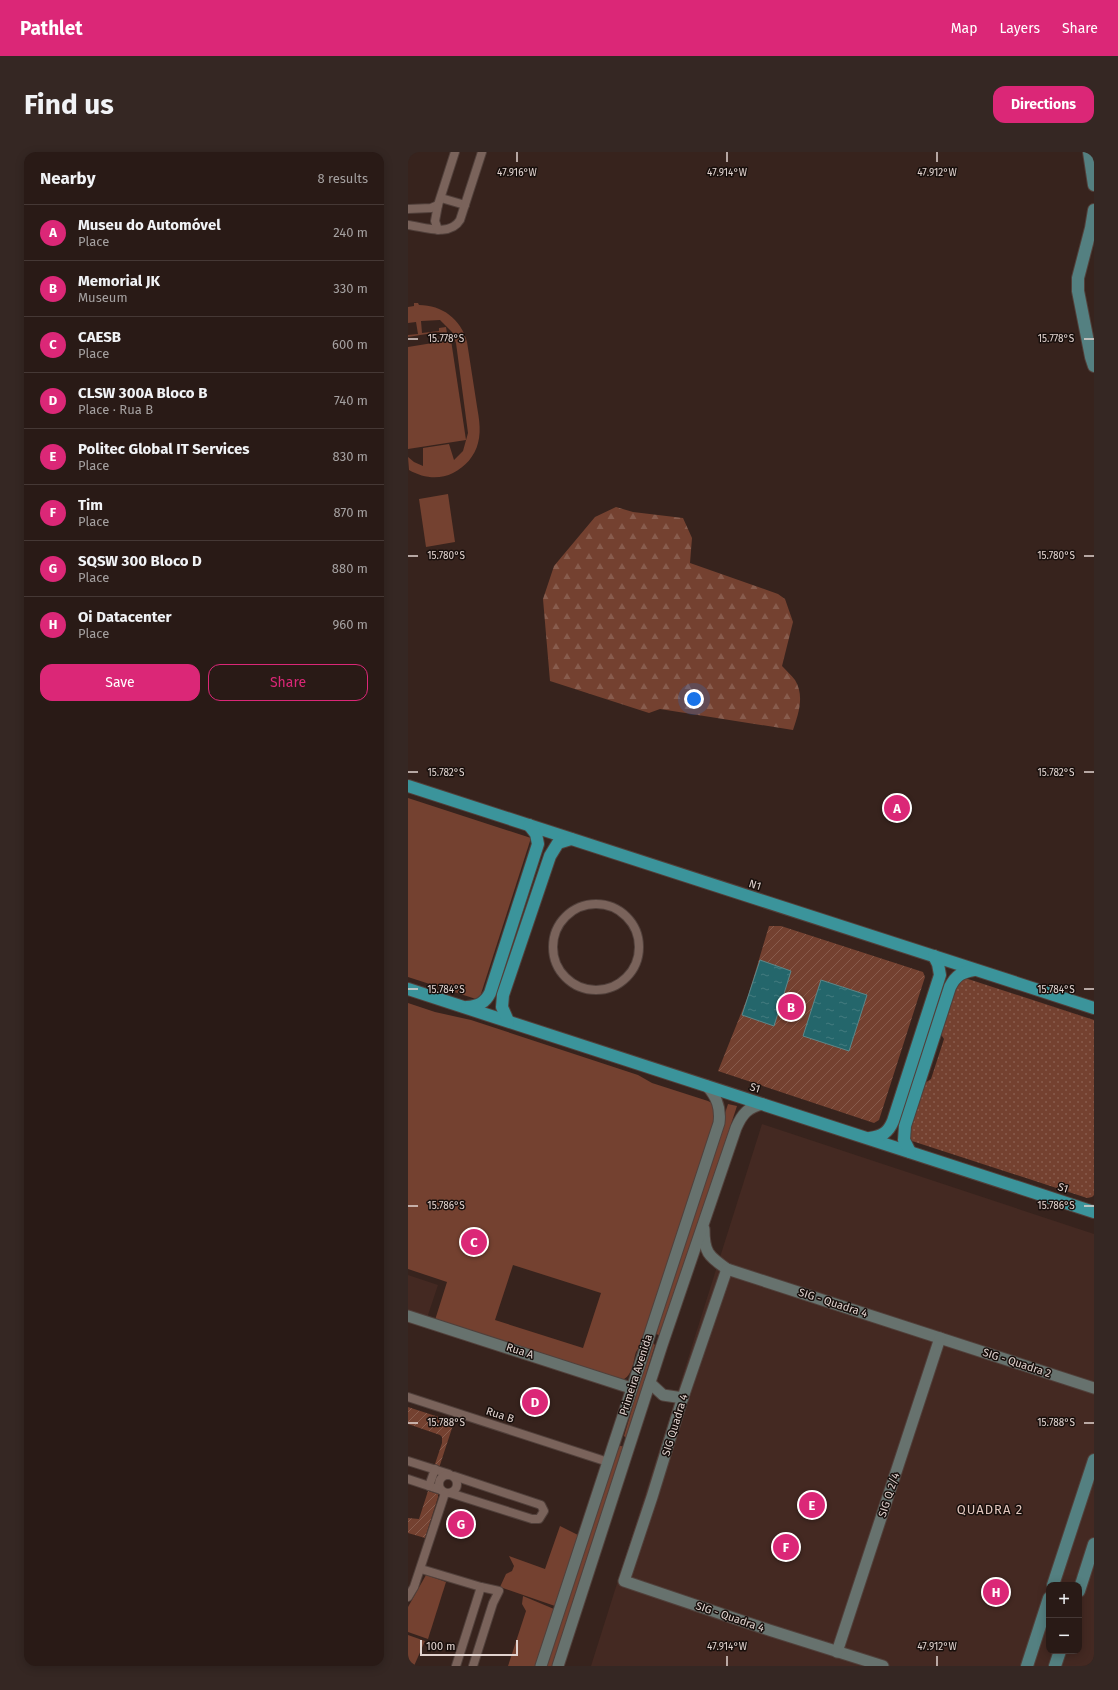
<!DOCTYPE html>
<html lang="en">
<head>
<meta charset="utf-8">
<style>
	body { margin:0; font-family:"Fira Sans",sans-serif; background:#352723; color:#f1f3f6 }
	.controls { position:absolute; right:12px; bottom:12px; display:grid; overflow:hidden; border-radius:8px; box-shadow:0 2px 10px #0003 }
	.controls button { width:36px; height:36px; display:grid; place-items:center; padding:0; border:0; border-bottom:1px solid #453835; background:#291a16; color:#f1f3f6; font:20px sans-serif }
	.scale { position:absolute; left:12px; bottom:10px; width:98px; box-sizing:border-box; padding-left:4px; border:2px solid #e1d3cf; border-top:0; font-size:11px; line-height:14px; white-space:nowrap; color:#e1d3cf; -webkit-text-stroke:3px #180f0c; paint-order:stroke }
	.you { position:absolute; left:286px; top:547px; width:14px; height:14px; margin:-10px; border:3px solid #fff; border-radius:50%; background:#1a73e8; box-shadow:0 0 0 6px #1a73e833 }
	.badge { display:grid; place-items:center; width:26px; height:26px; border-radius:50%; background:#db2777; color:#fff; font-size:13px; font-weight:700 }
	.pin { position:absolute; translate:-50% -50%; border:2px solid #fff; box-shadow:0 1px 4px #0006 }
	.list { margin:0; padding:0; list-style:none }
	h2 { display:flex; justify-content:space-between; align-items:center; height:52px; margin:0; padding:0 16px; font-size:17px }
	h2 small { font-size:13px; font-weight:400; color:#a5a1a1 }
	.list li { display:grid; grid-template-columns:26px 1fr auto; gap:12px; align-items:center; box-sizing:border-box; height:56px; padding:0 16px; border-top:1px solid #453835 }
	.list b { display:block; font-size:15px; white-space:nowrap }
	.list p { margin:0; font-size:13px; white-space:nowrap; color:#a5a1a1 }
	.list em { font-size:13px; font-style:normal; color:#a5a1a1 }
	.actions { display:flex; gap:8px; padding:12px 16px }
	.actions a { flex:1; padding:9px 0; border:1px solid #db2777; border-radius:12px; text-align:center; font-size:14px; color:#db2777 }
	.actions .main { background:#db2777; color:#fff }
	.map { position:relative; flex:none; width:686px; height:1514px; overflow:hidden; border-radius:12px }
	header { display:flex; align-items:center; gap:24px; box-sizing:border-box; height:56px; padding:0 20px; background:#db2777; color:#fff }
	header strong { font-size:19px }
	nav { display:flex; gap:22px; margin-inline-start:auto; font-size:14px }
	.intro { display:flex; align-items:center; justify-content:space-between; box-sizing:border-box; height:96px; padding:0 24px }
	h1 { margin:0; font-size:28px }
	.button { padding:10px 18px; border-radius:12px; background:#db2777; color:#fff; font-size:14px; font-weight:700 }
	main { display:flex; gap:24px; padding:0 24px }
	aside { flex:1; background:#291a16; border-radius:12px; box-shadow:0 2px 10px #0003 }
	.map>svg:first-child { display:block }
	.built { fill:#442922; fill-rule:evenodd }
	.grass { fill:#744130; fill-rule:evenodd }
	.forest { fill:url(#forest-firs) }
	.park { fill:url(#park-dots) }
	.garden { fill:url(#garden-furrows) }
	.water { fill:url(#water-ripples); stroke:#5d8789 }
	.lines { fill:none; stroke-linecap:round; stroke-linejoin:round }
	.street-casing { stroke:#51403b; stroke-width:10 }
	.secondary-casing { stroke:#51403b; stroke-width:13 }
	.primary-casing { stroke:#51403b; stroke-width:14 }
	.highway-casing { stroke:#51403b; stroke-width:14 }
	.street { stroke:#7a635b; stroke-width:8 }
	.secondary { stroke:#67726e; stroke-width:11 }
	.primary { stroke:#548081; stroke-width:12 }
	.highway { stroke:#3b949b; stroke-width:12 }
	.ticks { fill:none; stroke:#e1d3cf; stroke-width:1.5 }
	.labels { text-anchor:middle; dominant-baseline:central; stroke-width:3; stroke-linejoin:round; paint-order:stroke }
	.street-label { font-size:11px; fill:#e1d3cf; stroke:#180f0c }
	.quarter-label { font-size:13px; letter-spacing:1px; fill:#e2c7be; stroke:#180f0c }
	.ticks-label { font-size:10px; text-anchor:middle; fill:#e1d3cf; stroke:#180f0c; stroke-width:3; stroke-linejoin:round; paint-order:stroke }
</style>
</head>
<body>
<header>
<strong>Pathlet</strong>
<nav><a>Map</a><a>Layers</a><a>Share</a></nav>
</header>
<div class="intro"><h1>Find us</h1><a class="button">Directions</a></div>
<main>
<aside>
<h2>Nearby<small>8 results</small></h2>
<ul class="list">
<li><span class="badge">A</span><div><b>Museu do Automóvel</b><p>Place</p></div><em>240 m</em></li>
<li><span class="badge">B</span><div><b>Memorial JK</b><p>Museum</p></div><em>330 m</em></li>
<li><span class="badge">C</span><div><b>CAESB</b><p>Place</p></div><em>600 m</em></li>
<li><span class="badge">D</span><div><b>CLSW 300A Bloco B</b><p>Place · Rua B</p></div><em>740 m</em></li>
<li><span class="badge">E</span><div><b>Politec Global IT Services</b><p>Place</p></div><em>830 m</em></li>
<li><span class="badge">F</span><div><b>Tim</b><p>Place</p></div><em>870 m</em></li>
<li><span class="badge">G</span><div><b>SQSW 300 Bloco D</b><p>Place</p></div><em>880 m</em></li>
<li><span class="badge">H</span><div><b>Oi Datacenter</b><p>Place</p></div><em>960 m</em></li>
</ul>
<div class="actions"><a class="main">Save</a><a>Share</a></div>
</aside>
<div class="map">
<svg width="686" height="1514" viewBox="0 0 686 1514">
	<defs>
		<pattern id="forest-firs" width="22" height="20" patternUnits="userSpaceOnUse"><rect width="22" height="20" fill="#744130"/><path d="M5 1l3.5 6h-7zM16 11l3.5 6h-7z" fill="#885c4d"/></pattern>
		<pattern id="park-dots" width="8" height="8" patternUnits="userSpaceOnUse"><rect width="8" height="8" fill="#744130"/><path d="M2 2h.1M6 6h.1" fill="none" stroke="#885c4d" stroke-width="1.8" stroke-linecap="round"/></pattern>
		<pattern id="garden-furrows" width="10" height="10" patternUnits="userSpaceOnUse"><rect width="10" height="10" fill="#744130"/><path d="M-1 1l2-2M0 10L10 0M9 11l2-2" fill="none" stroke="#885c4d"/></pattern>
		<pattern id="water-ripples" width="26" height="14" patternUnits="userSpaceOnUse"><rect width="26" height="14" fill="#24666b"/><path d="M2 4q2-2 4 0t4 0M15 11q2-2 4 0t4 0" fill="none" stroke="#447b7f"/></pattern>
	</defs>
	<rect width="100%" height="100%" fill="#37231d"/>
	<g class="built">
		<path d="M354,972L686,1082V1514H183ZM641,1433H671V1499H641Z"/>
		<polygon points="0,1123 30,1133 19,1166 0,1160"/>
	</g>
	<g class="grass">
		<path d="M6,151H10L11,153C34,153 53,167 59,190C62,209 65,229 68,248C70,262 74,277 70,291C67,304 57,315 45,321C31,328 15,326 1,318L0,305L6,310L15,314V296L41,292L46,308L55,299L60,281L48,191L44,180L32,168L13,169L14,181L31,179V176L38,175L39,181L32,182L31,180L0,185V183L10,182L8,170L0,171V155L6,154Z"/>
		<polygon points="43,188 58,288 0,297 0,195"/>
		<polygon points="40,342 47,390 18,395 11,347"/>
		<polygon points="0,646 123,686 71,848 0,825"/>
		<path d="M0,851L27,860L63,868L230,923L244,931L300,949L304,951L309,962L237,1186C234,1190 231,1195 228,1200C225,1209 225,1224 214,1228L27,1168L39,1130L0,1117ZM105,1113L193,1141L175,1196L87,1168Z"/>
		<polygon points="320,952 329,954 253,1184 246,1181"/>
		<polygon points="244,1190 247,1193 239,1219 236,1239 219,1286 218,1286 216,1284 224,1257 227,1237"/>
		<polygon points="209,1293 217,1295 146,1514 137,1514"/>
		<polygon points="152,1374 170,1383 147,1454 92,1435 98,1422 104,1419 106,1414 101,1404 137,1417"/>
		<polygon points="18,1423 38,1430 20,1487 0,1480 0,1455"/>
		<polygon points="115,1444 146,1457 129,1514 100,1514 118,1459 114,1452"/>
		<polygon points="0,1483 17,1489 6,1514 0,1514"/>
	</g>
	<path class="forest" d="M208,355L225,360L275,366L284,386L282,411L370,442L377,447L385,470L374,514C378,518 383,523 387,528C397,544 390,563 385,578L252,557L241,561L142,529L135,447L146,414L187,365Z"/>
	<polygon class="park" points="557,826 686,868 686,1043 684,1045 679,1046 504,989 501,986 501,981 517,931 523,927 536,887 532,881 549,830"/>
	<g class="garden">
		<polygon points="361,774 373,774 515,820 517,825 471,968 466,971 310,919 340,844"/>
		<polygon points="0,1255 46,1270 31,1316 26,1315 34,1291 34,1285 32,1283 0,1272"/>
		<polygon points="20,1339 30,1342 30,1345 17,1386 0,1381 0,1366 11,1367"/>
	</g>
	<g class="water">
		<polygon points="352,808 383,819 366,874 334,863"/>
		<polygon points="413,828 459,843 441,899 395,884"/>
	</g>
	<g class="lines">
		<g class="street-casing">
			<g id="street">
				<polyline points="33,46 57,53"/>
				<polyline points="0,57 23,56 30,53"/>
				<path d="M0,73C16,75 42,85 52,68L74,0"/>
				<polyline points="30,78 27,69 30,53 47,0"/>
				<circle cx="188" cy="795" r="43"/>
				<polyline points="0,1245 200,1310"/>
				<polyline points="0,1309 41,1322"/>
				<circle cx="40" cy="1332" r="9"/>
				<polyline points="0,1327 33,1338"/>
				<polyline points="21,1334 27,1317"/>
				<polyline points="42,1341 124,1367 131,1367 136,1359 133,1353 46,1324"/>
				<polyline points="13,1417 73,1435 91,1439 85,1451 65,1514"/>
				<polyline points="0,1445 6,1435 37,1341"/>
				<polyline points="48,1514 73,1435"/>
			</g>
		</g>
		<g class="secondary-casing">
			<g id="secondary">
				<path d="M296,1077C296,1100 300,1104 319,1117L686,1236"/>
				<polyline points="319,1117 273,1251 244,1345 216,1429 361,1478 475,1514"/>
				<polyline points="0,1164 223,1236"/>
				<polyline points="242,1231 255,1243 275,1246"/>
				<polyline points="429,1500 532,1186"/>
				<path d="M133,1514L311,971C313,956 309,945 299,934"/>
				<path d="M150,1514L254,1193L328,976C334,962 340,955 355,952"/>
			</g>
		</g>
		<g class="primary-casing">
			<g id="primary">
				<polyline points="681,0 686,33"/>
				<polyline points="686,58 683,76 670,126 670,139 683,205 686,214"/>
				<polyline points="645,1433 686,1308"/>
				<polyline points="671,1439 686,1392"/>
				<polyline points="619,1514 641,1446"/>
				<polyline points="647,1514 652,1499"/>
			</g>
		</g>
		<g class="highway-casing">
			<g id="highway">
				<polyline points="0,634 686,856"/>
				<polyline points="0,837 686,1060"/>
				<path d="M59,855C70,854 77,851 82,841L130,692L128,682L121,673"/>
				<polyline points="100,869 94,855 95,843 142,704 150,691 163,687"/>
				<path d="M462,986C474,984 480,981 485,969L532,823L530,812L526,804"/>
				<path d="M502,1000L496,988L497,974L542,835C548,823 554,820 566,818"/>
			</g>
		</g>
		<use href="#street" class="street"/>
		<use href="#secondary" class="secondary"/>
		<use href="#primary" class="primary"/>
		<use href="#highway" class="highway"/>
	</g>
	<path class="ticks" d="M109,0V10M319,0V10M529,0V10M0,187H10M676,187H686M0,404H10M676,404H686M0,620H10M676,620H686M0,837H10M676,837H686M0,1054H10M676,1054H686M0,1271H10M676,1271H686M319,1504V1514M529,1504V1514"/>
	<g class="labels">
		<g class="street-label">
			<text transform="translate(347 733) rotate(18)">N1</text>
			<text transform="translate(347 936) rotate(18)">S1</text>
			<text transform="translate(655 1036) rotate(18)">S1</text>
			<text transform="translate(425 1151) rotate(18)">SIG - Quadra 4</text>
			<text transform="translate(112 1199) rotate(18)">Rua A</text>
			<text transform="translate(609 1211) rotate(18)">SIG - Quadra 2</text>
			<text transform="translate(228 1223) rotate(-72)">Primeira Avenida</text>
			<text transform="translate(92 1263) rotate(18)">Rua B</text>
			<text transform="translate(267 1273) rotate(-73)">SIG Quadra 4</text>
			<text transform="translate(481 1343) rotate(-72)">SIG Q 2/4</text>
			<text transform="translate(322 1465) rotate(19)">SIG - Quadra 4</text>
		</g>
		<g class="quarter-label">
			<text x="582" y="1357">QUADRA 2</text>
		</g>
	</g>
	<g class="ticks-label">
		<text x="109" y="24">47.916°W</text>
		<text x="319" y="24">47.914°W</text>
		<text x="529" y="24">47.912°W</text>
		<text x="38" y="190">15.778°S</text>
		<text x="648" y="190">15.778°S</text>
		<text x="38" y="407">15.780°S</text>
		<text x="648" y="407">15.780°S</text>
		<text x="38" y="624">15.782°S</text>
		<text x="648" y="624">15.782°S</text>
		<text x="38" y="841">15.784°S</text>
		<text x="648" y="841">15.784°S</text>
		<text x="38" y="1057">15.786°S</text>
		<text x="648" y="1057">15.786°S</text>
		<text x="38" y="1274">15.788°S</text>
		<text x="648" y="1274">15.788°S</text>
		<text x="319" y="1498">47.914°W</text>
		<text x="529" y="1498">47.912°W</text>
	</g>
</svg>
<div class="controls">
<button>+</button>
<button>−</button>
</div>
<div class="scale">100 m</div>
<div class="you"></div>
<div class="pin badge" style="left:489px;top:656px">A</div>
<div class="pin badge" style="left:383px;top:855px">B</div>
<div class="pin badge" style="left:66px;top:1090px">C</div>
<div class="pin badge" style="left:127px;top:1250px">D</div>
<div class="pin badge" style="left:404px;top:1353px">E</div>
<div class="pin badge" style="left:378px;top:1395px">F</div>
<div class="pin badge" style="left:53px;top:1372px">G</div>
<div class="pin badge" style="left:588px;top:1440px">H</div>
</div>
</main>
</body>
</html>
